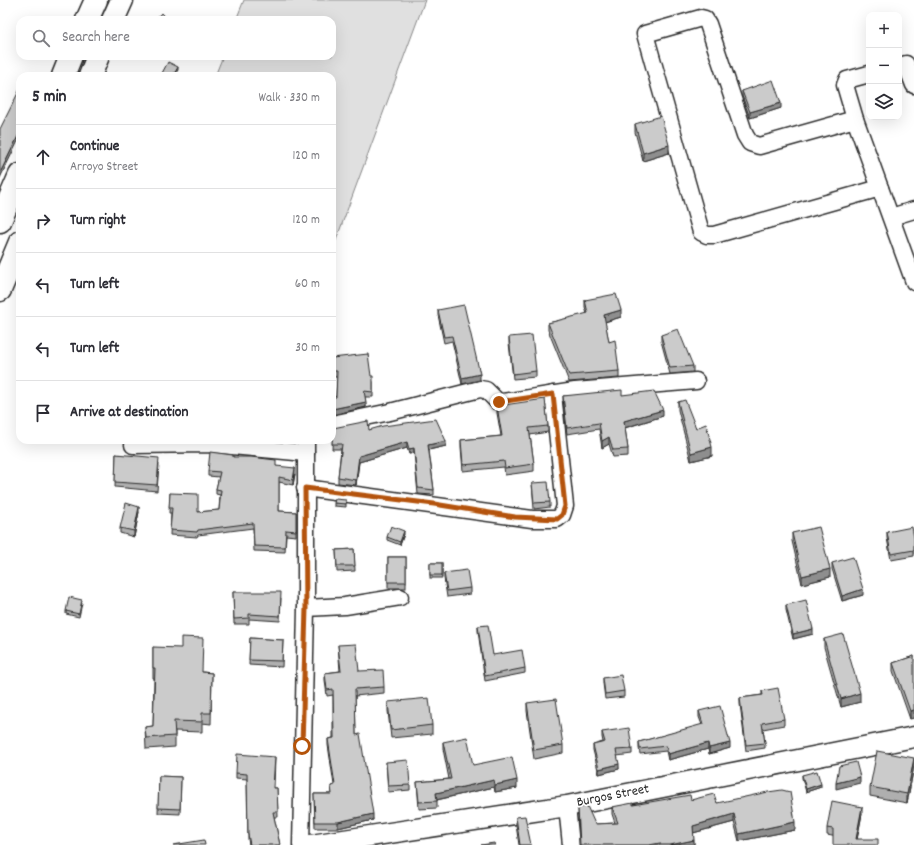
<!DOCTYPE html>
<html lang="en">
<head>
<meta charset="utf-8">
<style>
	body { margin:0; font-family:Dekko,sans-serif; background:#f2f2f3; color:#2b2b33 }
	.controls { position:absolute; right:12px; top:12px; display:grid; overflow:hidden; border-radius:8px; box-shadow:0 4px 16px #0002 }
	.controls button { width:36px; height:36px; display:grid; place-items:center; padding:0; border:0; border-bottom:1px solid #e1e1e2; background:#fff; color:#2b2b33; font:20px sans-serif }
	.stop { position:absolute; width:12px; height:12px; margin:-9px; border:3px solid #b45309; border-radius:50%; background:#fff }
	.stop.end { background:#b45309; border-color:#fff; box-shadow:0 1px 4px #0008 }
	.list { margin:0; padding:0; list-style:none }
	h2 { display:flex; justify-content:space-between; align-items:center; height:52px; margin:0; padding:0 16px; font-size:17px }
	h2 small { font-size:13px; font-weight:400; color:#7c7c81 }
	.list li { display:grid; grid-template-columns:26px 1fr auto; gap:12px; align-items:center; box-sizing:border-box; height:64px; padding:0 16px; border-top:1px solid #e1e1e2 }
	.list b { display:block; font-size:15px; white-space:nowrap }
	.list p { margin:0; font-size:13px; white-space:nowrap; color:#7c7c81 }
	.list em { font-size:13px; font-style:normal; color:#7c7c81 }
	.icon { flex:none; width:22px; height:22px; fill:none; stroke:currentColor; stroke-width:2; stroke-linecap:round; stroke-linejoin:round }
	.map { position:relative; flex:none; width:914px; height:845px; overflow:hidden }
	.search { position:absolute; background:#fff; box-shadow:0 4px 16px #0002; left:16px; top:16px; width:320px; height:44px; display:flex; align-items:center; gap:10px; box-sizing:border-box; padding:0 14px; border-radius:12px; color:#7c7c81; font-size:15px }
	.panel { position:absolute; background:#fff; box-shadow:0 4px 16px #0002; left:16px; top:72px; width:320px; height:372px; border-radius:12px }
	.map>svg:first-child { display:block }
	.green { fill:#e0e0e0; stroke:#868686 }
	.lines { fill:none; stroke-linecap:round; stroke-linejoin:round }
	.minor-casing { stroke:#2b2b2b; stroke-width:19 }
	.tertiary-casing { stroke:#2b2b2b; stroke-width:23 }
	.primary-casing { stroke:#2b2b2b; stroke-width:25 }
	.minor { stroke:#fff; stroke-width:16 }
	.tertiary { stroke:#fff; stroke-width:20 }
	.primary { stroke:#fff; stroke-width:22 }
	.wall { fill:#afafaf; stroke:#2b2b2b }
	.shaded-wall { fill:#8e8e8e; stroke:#2b2b2b }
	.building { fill:#cbcbcb; stroke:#2b2b2b }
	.route { stroke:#b45309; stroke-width:5 }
	.labels { text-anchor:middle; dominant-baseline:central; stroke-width:3.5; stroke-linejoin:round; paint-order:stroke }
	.street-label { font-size:14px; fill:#2b2b2b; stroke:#fff }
</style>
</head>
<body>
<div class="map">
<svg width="914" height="845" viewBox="0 0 914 845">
	<rect width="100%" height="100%" fill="#fff"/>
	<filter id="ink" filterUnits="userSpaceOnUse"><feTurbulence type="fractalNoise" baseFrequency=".025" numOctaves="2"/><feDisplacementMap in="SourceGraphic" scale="8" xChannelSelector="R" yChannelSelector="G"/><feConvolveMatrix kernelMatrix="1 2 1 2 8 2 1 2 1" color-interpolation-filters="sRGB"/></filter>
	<g filter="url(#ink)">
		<polygon class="green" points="244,0 425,0 332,251 332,76 215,76 223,56 332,56 332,20 236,20"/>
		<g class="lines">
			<g class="minor-casing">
				<g id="minor">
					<polyline points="906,64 914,85"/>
					<polyline points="869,74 847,80 845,85 855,119 914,282"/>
					<polyline points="855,119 759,146 750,143 745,135 708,24 705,19 701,18 645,34 701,232 707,235 714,235 880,188"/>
					<polyline points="891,217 914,210"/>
					<polyline points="332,424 390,412 480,389 486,390 497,401 503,402 575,391 696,381"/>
					<polyline points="133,445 210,444 306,453"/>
					<polyline points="305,488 532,519 557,519 562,515 565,506 553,394"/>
					<polyline points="306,608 345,606 400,597"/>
					<polyline points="567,806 571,845"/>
					<polyline points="301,845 306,608 306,440"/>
				</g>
			</g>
			<g class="tertiary-casing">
				<polyline id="tertiary" points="311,845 567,806 914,737"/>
			</g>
			<g class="primary-casing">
				<g id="primary">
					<polyline points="87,20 96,0"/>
					<polyline points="113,20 122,0"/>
					<polyline points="63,76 71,56"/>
					<polyline points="90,76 98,56"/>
					<polyline points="0,221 20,175"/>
					<polyline points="0,290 20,242"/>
				</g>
			</g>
			<use href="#minor" class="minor"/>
			<use href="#tertiary" class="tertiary"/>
			<use href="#primary" class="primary"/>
		</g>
		<g class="wall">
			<polygon points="742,91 781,108 750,118 742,96"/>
			<polygon points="635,124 669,153 643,161 635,132"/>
			<polygon points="585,300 621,317 605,322 609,342 619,371 619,378 569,382 548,330 548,323 587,314 585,307"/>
			<polygon points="438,310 480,380 462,384 452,341 444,343 438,315"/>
			<polygon points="661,335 693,366 693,372 670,374 661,341"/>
			<polygon points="509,337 536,371 536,377 513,379 509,343"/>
			<polygon points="332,358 371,376 373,382 373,397 365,397 366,407 332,415 332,397 336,397 337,377 332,377"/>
			<polygon points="622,395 663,416 625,428 628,449 628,456 613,457 609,444 602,448 599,429 567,434 563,403 563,396"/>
			<polygon points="678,402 696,428 712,456 691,461 678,410"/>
			<polygon points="497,406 548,426 548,432 530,435 534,464 534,471 505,475 504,467 463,471 461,447 461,440 501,436 497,413"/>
			<polygon points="333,428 369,430 446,446 429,450 434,490 434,495 418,494 414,453 409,454 407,448 359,462 356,485 338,483 338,477 341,449 332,449"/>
			<polygon points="269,440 287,440 287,442"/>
			<polygon points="116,454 159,464 157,491 115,487"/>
			<polygon points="233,457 276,466 295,474 293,485 279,482 279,511 296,512 296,536 286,535 285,552 254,551 253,528 198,535 197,537 170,535 171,513 169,513 170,493 198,512 219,510 220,495 216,494 216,489 219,477 208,476 208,471"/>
			<polygon points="532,483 550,502 550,507 534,509"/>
			<polygon points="334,503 346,503 346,507 334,506"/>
			<polygon points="139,512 134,537 120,533 120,528"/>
			<polygon points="887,532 914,538 914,556 891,560 887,538"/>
			<polygon points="792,533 830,577 802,584 792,541"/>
			<polygon points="404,534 400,545 387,540 387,537"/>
			<polygon points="354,549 355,571 337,572 336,550"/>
			<rect x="388" y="557" width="18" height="31"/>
			<rect x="430" y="563" width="12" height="15"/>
			<polygon points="832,563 863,595 842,601 832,569"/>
			<polygon points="444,573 470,588 470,594 447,597 444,578"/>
			<polygon points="233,592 281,598 280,621 249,619 249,624 234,624"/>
			<polygon points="82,603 79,617 66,614 66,611"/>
			<polygon points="786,605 813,634 793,639 786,610"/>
			<polygon points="478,626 493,655 525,668 525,673 485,681 478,631"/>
			<polygon points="250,638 283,640 282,667 249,665"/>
			<polygon points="824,639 860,702 841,707 824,647"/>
			<polygon points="338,645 359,671 384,687 384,693 355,696 356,735 373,820 338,828 315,828 314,794 331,794 331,786 334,785 328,745 328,739 333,738 333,695 327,696 325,680 325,673 340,671"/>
			<polygon points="153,647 202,672 212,673 211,724 202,723 202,732 175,731 175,747 146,749 145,727 153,726 154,678 153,678"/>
			<polygon points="914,656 910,719 893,671 893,663"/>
			<polygon points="603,678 624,691 624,697 605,699 603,683"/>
			<polygon points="762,691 784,719 784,725 763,729 765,743 765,748 746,751 740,704 740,698 762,695"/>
			<polygon points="388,702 432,725 432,734 391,738 388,711"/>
			<polygon points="527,703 563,745 563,753 534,759 527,711"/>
			<polygon points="699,711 730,748 709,754 708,749 668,760 666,751 640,754 639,748 639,742 702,725 699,717"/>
			<polygon points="602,732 632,749 632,754 617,756 619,769 599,774 593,750 593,745 603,742 602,737"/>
			<polygon points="443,742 473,765 517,788 495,792 494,787 437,800 437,808 419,809 417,782 449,779 443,749"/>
			<polygon points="275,757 274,788 277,788 278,817 274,817 280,845 249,845 248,839 247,779 236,778 236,773"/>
			<polygon points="386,762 410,785 410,790 388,792"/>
			<polygon points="914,766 907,803 870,796 870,787"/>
			<polygon points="802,775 821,787 806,792 802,778"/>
			<polygon points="159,776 181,777 180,814 158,813"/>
			<polygon points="691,800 717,803 795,830 739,841 734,822 693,833 694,845 579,845 578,808 595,824 615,823 612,814 612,807"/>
			<polygon points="862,814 857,839 878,845 827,835 827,828"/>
			<polygon points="516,817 531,845 519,845 516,825"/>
		</g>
		<g class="shaded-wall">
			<polygon points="178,67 178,70 174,76 173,76"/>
			<polygon points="781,103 781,108 750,118 750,112"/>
			<polygon points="20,116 20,121 17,127 17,121"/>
			<polygon points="20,132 20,137 0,178 0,173"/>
			<polygon points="669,145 669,153 643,161 643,153"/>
			<polygon points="621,310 621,317 604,322 604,315"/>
			<polygon points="480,374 480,380 462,384 462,378"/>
			<polygon points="366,402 366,407 332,415 332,409"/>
			<polygon points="663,410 663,416 624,428 624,421"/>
			<polygon points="609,437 609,444 602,448 602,441"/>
			<polygon points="446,441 446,446 428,450 428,445"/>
			<polygon points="407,442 407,448 359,462 356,485 356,480 359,456"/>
			<polygon points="712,447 712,456 691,461 691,453"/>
			<polygon points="414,448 414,453 409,454 409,449"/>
			<polygon points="295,468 295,474 293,485 293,480"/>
			<polygon points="139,507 139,512 134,537 134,531"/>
			<polygon points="404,531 404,534 400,545 400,542"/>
			<polygon points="830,569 830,577 802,584 802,576"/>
			<polygon points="863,589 863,595 842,601 842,596"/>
			<polygon points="813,629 813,634 793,639 793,634"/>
			<polygon points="860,693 860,702 841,707 841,699"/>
			<polygon points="914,710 914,718 910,719 910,711"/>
			<polygon points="708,743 708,749 668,760 668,754"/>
			<polygon points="730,743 730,748 709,754 709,748"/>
			<polygon points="914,758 914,766 907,803 907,794"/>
			<polygon points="619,764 619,769 599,774 599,769"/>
			<polygon points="860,777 860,783 836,789 836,783"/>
			<polygon points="494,780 494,787 436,800 436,793"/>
			<polygon points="517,780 517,788 495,792 495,785"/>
			<polygon points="821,784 821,787 806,792 806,789"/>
			<polygon points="862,807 862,814 856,845 856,839"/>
			<polygon points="373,814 373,820 338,828 338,822"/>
			<polygon points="734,814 734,822 693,833 693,826"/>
			<polygon points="795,822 795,830 739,841 739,834"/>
			<polygon points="694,840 694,845 670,845"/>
		</g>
		<g class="building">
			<polygon points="161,13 169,20 155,20"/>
			<polygon points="168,62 178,67 173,76 162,76 161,75"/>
			<polygon points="773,80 781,103 750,112 742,91"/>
			<polygon points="20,89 20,116 17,121 20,123 20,132 0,173 0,129"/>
			<polygon points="661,116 669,145 643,153 635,124"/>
			<polygon points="616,294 621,310 604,315 609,342 615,340 619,371 569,375 548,323 588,313 585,300"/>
			<polygon points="464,305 480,374 462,378 452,336 444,337 438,310"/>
			<polygon points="678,329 693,366 670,368 661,335"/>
			<polygon points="532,335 536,371 513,374 509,337"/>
			<polygon points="368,354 371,376 373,376 373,392 364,391 366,402 332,409 332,397 336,397 337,371 332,371 332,358"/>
			<polygon points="622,390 622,395 654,391 663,410 624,421 628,449 613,450 609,437 602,441 599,423 567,428 563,396"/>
			<polygon points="545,399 548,426 529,428 534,464 505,468 504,461 463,465 461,440 502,436 497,406"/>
			<polygon points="685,400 696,428 706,424 712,447 691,453 678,402"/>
			<polygon points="436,419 446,441 428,445 434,490 418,488 414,448 409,449 407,442 359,456 356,480 338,477 342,444 332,444 333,428 368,421 369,430 383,426"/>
			<polygon points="210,452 233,455 233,457 251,457 276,460 276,466 295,468 293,480 279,477 279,511 296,512 296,531 286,530 285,547 254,546 253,523 198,530 197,532 170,530 172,508 169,508 170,493 198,494 198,512 219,510 221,490 216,489 220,472 208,471"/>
			<polygon points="116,454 159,458 157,485 115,482"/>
			<polygon points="548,482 550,502 534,503 532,483"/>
			<polygon points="335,499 346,500 346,504 334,503"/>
			<polygon points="126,503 139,507 134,531 120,528"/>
			<polygon points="391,526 404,531 400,542 387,537"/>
			<polygon points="819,527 830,569 802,576 792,533"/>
			<polygon points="912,527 914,538 914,550 891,554 887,532"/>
			<polygon points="354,549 355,566 337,566 336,550"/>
			<rect x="388" y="557" width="18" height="25"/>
			<polygon points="853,557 863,589 842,596 832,563"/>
			<rect x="430" y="563" width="12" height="12"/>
			<polygon points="467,570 470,588 447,591 444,573"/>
			<polygon points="233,592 281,592 280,616 249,614 249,618 234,619"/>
			<polygon points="69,597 82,600 79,614 66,611"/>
			<polygon points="806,600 813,629 793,634 786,605"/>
			<polygon points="488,625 493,655 522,650 525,668 485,676 478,626"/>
			<polygon points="843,634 860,693 841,699 824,639"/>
			<polygon points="181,637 203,638 202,672 212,673 211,713 202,713 202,722 174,721 175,736 146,738 145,727 153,726 155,668 153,668 153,647 181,648"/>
			<polygon points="250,638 283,640 282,661 249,660"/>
			<polygon points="356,644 359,671 383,670 384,687 355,689 356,735 360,734 373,814 338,822 315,822 314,794 332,794 331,786 335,785 328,739 334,738 333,689 327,690 325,673 341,671 338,645"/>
			<polygon points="914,656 914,710 910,711 893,663"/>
			<polygon points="621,675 624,691 605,694 603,678"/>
			<polygon points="778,688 784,719 762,723 765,743 746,745 740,698 763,695 762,691"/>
			<polygon points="429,698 432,725 391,730 388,702"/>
			<polygon points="556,699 563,745 534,750 527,703"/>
			<polygon points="720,706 730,743 709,748 708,743 668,754 666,746 640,749 639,742 703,724 699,711"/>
			<polygon points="629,728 632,749 616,750 619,764 599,769 593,745 605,742 602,732"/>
			<polygon points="467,737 473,765 512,757 517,780 495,785 494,780 436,793 437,801 419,802 417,782 451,779 443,742"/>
			<polygon points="877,751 914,758 907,794 870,787"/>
			<polygon points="237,754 275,757 273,788 277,788 278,812 273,812 280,845 250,845 248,834 247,774 236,773"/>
			<polygon points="408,760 410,785 388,786 386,762"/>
			<polygon points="856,762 860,777 836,783 839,766"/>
			<polygon points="817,771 821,784 806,789 802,775"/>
			<polygon points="159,776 181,777 180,809 158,808"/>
			<polygon points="782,790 790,792 795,822 739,834 734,814 693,826 694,840 670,845 660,845 660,843 649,845 580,845 578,808 587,806 595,824 618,823 612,807 633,803 633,805 690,795 691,800 714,794 717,803 768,792"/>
			<polygon points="832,801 862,807 856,839 878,839 878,845 833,845 833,829 827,828"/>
			<polygon points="525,816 531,845 520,845 516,817"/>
			<polygon points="204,840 205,845 173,845"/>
			<polygon points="494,843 495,845 481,845"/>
		</g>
	</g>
	<g class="lines" filter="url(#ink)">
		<polyline class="route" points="302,746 306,608 305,488 434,504 515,517 557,519 562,515 565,506 553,394 499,402"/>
	</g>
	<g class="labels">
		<g class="street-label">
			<text transform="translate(613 796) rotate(-11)">Burgos Street</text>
		</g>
	</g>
</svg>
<div class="controls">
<button>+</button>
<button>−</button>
<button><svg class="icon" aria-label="layers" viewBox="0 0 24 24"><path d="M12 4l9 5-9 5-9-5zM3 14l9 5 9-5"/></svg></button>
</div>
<div class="stop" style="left:302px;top:746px"></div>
<div class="stop end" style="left:499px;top:402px"></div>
<div class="search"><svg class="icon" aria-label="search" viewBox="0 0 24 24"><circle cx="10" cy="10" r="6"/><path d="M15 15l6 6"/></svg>Search here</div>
<section class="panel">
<h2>5 min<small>Walk · 330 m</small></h2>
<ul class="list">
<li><svg class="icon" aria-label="ahead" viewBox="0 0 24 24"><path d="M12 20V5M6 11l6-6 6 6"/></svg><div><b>Continue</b><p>Arroyo Street</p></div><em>120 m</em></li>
<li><svg class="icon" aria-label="right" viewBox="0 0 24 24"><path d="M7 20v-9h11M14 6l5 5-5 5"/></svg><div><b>Turn right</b></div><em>120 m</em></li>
<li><svg class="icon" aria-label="left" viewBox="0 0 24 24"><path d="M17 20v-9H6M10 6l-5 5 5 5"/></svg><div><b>Turn left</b></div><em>60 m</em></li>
<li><svg class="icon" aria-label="left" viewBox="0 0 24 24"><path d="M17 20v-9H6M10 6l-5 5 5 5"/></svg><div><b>Turn left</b></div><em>30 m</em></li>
<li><svg class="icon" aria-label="arrive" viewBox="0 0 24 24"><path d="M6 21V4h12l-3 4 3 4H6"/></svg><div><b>Arrive at destination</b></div></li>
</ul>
</section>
</div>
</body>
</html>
